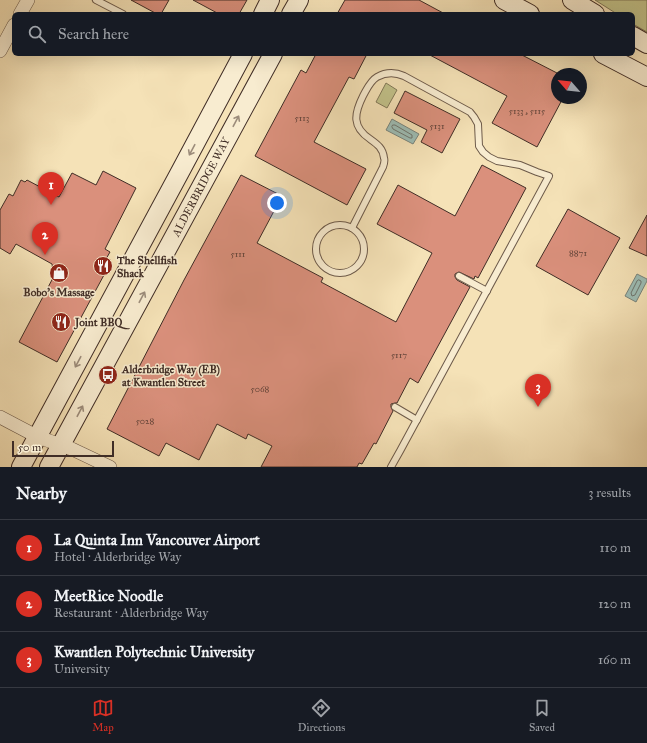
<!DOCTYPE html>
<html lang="en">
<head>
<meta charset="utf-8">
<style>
	body { margin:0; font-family:"IM FELL Great Primer",serif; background:#242831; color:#f1f3f6 }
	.compass { position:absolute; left:551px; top:68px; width:36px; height:36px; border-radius:50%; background:#171b24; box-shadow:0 4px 16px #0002; rotate:298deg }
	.scale { position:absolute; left:12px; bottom:10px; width:102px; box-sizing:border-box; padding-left:4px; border:2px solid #402d26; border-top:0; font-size:11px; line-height:14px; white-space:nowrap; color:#402d26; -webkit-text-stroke:3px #f8ecd0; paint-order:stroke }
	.you { position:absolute; left:277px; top:203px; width:14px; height:14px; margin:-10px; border:3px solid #fff; border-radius:50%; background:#1a73e8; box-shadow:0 0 0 6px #1a73e833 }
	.badge { display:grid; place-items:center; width:26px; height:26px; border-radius:50%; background:#d93025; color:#fff; font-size:13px; font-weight:700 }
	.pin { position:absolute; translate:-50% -33px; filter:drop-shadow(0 1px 2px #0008) }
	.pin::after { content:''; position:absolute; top:21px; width:14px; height:12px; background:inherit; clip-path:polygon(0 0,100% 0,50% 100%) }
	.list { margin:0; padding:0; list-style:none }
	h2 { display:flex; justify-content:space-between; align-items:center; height:52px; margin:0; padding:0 16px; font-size:17px }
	h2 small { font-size:13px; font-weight:400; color:#9ea1a6 }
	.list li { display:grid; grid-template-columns:26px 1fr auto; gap:12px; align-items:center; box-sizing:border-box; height:56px; padding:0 16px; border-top:1px solid #363941 }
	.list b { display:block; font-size:15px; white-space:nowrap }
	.list p { margin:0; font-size:13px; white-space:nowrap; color:#9ea1a6 }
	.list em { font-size:13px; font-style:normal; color:#9ea1a6 }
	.icon { flex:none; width:22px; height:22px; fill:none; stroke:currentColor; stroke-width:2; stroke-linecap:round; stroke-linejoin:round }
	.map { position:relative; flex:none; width:647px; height:467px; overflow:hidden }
	.search { position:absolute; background:#171b24; box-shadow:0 4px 16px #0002; left:12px; right:12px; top:12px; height:44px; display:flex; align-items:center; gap:10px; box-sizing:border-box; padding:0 14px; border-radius:6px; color:#9ea1a6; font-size:15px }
	.sheet { height:220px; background:#171b24 }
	nav { display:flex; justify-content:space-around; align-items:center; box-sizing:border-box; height:56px; border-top:1px solid #363941; background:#171b24; font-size:11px; color:#9ea1a6 }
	nav a { display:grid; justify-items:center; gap:2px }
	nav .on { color:#d93025 }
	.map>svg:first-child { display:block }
	.green { fill:#c2c28a; stroke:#817858 }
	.water { fill:#9dbdb5; stroke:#78837c }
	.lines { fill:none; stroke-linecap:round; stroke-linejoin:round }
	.shore { stroke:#6e756e; stroke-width:1 }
	.building { fill:#da907c; stroke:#402d26 }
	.lane-casing { stroke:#6d5a4a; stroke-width:8 }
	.street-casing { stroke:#6d5a4a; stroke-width:14 }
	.secondary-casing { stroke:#402d26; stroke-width:20 }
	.lane { stroke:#f8ecd0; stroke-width:6 }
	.street { stroke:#f8ecd0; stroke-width:13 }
	.secondary { stroke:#f8ecd0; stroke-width:18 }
	.oneway { stroke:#9c8c7b }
	.labels { text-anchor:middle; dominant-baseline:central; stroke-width:3; stroke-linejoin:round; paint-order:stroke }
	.number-label { font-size:9px; fill:#66463c }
	.street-label { font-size:11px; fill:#402d26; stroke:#f8ecd0 }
	.poi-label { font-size:11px; font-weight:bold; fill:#402d26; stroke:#f8ecd0; text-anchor:start }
</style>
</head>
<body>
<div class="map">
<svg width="647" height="467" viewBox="0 0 647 467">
	<rect width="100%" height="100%" fill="#f5e2b7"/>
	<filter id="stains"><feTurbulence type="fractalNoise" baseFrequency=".005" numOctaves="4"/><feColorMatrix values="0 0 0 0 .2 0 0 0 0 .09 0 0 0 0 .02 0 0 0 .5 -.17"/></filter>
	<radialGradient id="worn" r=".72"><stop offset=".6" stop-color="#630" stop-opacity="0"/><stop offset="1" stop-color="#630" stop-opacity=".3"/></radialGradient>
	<g class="green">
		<polygon points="595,0 647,0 647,32 633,24 633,14 617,14"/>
		<polygon points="386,83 397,90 387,108 376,102"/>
	</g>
	<g class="water">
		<polygon points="392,119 419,134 413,144 386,130"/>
		<polygon points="637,274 647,279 647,281 636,302 625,296"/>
	</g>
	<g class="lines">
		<g class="shore">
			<polygon points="393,125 395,125 412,135 412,138 410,138 393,129 392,127"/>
			<polygon points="639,280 641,281 641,283 635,295 632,296 631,293 637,281"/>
		</g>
	</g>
	<g class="building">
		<polygon points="131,0 169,0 161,14 157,14"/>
		<polygon points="193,0 247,0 239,14 219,14"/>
		<polygon points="345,0 419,0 445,14 337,14"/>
		<polygon points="316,54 367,54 354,79 349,77 314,142 366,169 347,205 255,156 301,70 306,73"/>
		<polygon points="428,54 520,54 557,73 557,98 563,98 537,147 492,123 507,96"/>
		<polygon points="405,91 460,119 442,153 421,142 427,130 394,113"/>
		<polygon points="482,165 526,188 478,278 475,276 474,279 459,272 455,274 455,277 457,280 470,287 418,383 410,378 397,403 395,403 391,404 391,407 393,411 376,444 374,443 362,464 359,463 357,467 261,467 272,446 248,434 246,439 217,424 199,460 166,443 159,456 107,429 184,280 241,175 282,196 257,243 323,278 321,282 396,322 432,253 377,224 398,185 455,216"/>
		<polygon points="103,171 136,188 105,249 110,252 106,259 111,262 57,362 19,342 54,276 52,264 16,244 10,254 0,248 0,210 9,194 13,196 21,180 25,182 27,180 59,197 72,173 96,185"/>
		<polygon points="568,209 620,238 588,295 536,266"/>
		<polygon points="647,215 647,256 629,248"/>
	</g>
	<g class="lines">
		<g class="lane-casing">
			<g id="lane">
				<polyline points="96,0 123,14"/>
				<circle cx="340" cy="249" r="24"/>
				<path d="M352,228L383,167C384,164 385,160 384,158C383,148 377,144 370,139C352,127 354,114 363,96C367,89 370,81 377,77C386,72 395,72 404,76L470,112L474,117L478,124L479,146L483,152L489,157L497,161L520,165L537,172L549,176L400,451L391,467"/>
				<polyline points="459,276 487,291"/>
				<polyline points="395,407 417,420"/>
			</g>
		</g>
		<g class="street-casing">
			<g id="street">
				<polyline points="20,14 28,0"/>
				<polyline points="0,51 14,25"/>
				<polyline points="0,417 38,437 72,449 110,467"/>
			</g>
		</g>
		<g class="secondary-casing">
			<g id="secondary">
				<polyline points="504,0 530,14"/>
				<polyline points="572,0 595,14"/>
				<polyline points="263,14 270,0"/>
				<polyline points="291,14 299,0"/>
				<polyline points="633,36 647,44"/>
				<polyline points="603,54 647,77"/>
				<polyline points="21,467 180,172 243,54"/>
				<polyline points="49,467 273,54"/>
			</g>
		</g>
		<use href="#lane" class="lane"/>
		<use href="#street" class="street"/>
		<use href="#secondary" class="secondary"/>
	</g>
	<defs><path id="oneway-shaft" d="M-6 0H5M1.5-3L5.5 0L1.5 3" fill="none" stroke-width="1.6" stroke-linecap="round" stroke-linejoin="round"/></defs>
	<g class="oneway">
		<use href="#oneway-shaft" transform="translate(236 121) rotate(-62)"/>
		<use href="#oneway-shaft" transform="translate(192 150) rotate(118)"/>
		<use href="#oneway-shaft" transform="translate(142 297) rotate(-62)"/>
		<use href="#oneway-shaft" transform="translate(78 362) rotate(118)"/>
		<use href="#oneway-shaft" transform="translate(80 411) rotate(-62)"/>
	</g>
	<defs>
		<g id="restaurant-disc" transform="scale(1)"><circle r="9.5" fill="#8f2418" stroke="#f8ecd0"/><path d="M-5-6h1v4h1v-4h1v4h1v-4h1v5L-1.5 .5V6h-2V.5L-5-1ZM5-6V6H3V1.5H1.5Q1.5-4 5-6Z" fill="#fff"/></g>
		<g id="shop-disc" transform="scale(1)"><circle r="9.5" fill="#8f2418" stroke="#f8ecd0"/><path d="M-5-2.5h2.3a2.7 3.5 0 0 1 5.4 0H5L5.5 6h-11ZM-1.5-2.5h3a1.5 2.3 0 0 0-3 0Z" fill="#fff"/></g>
		<g id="bus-disc" transform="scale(1)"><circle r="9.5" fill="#8f2418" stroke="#f8ecd0"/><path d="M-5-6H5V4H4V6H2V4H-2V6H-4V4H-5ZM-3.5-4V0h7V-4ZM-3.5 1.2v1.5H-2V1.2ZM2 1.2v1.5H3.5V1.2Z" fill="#fff"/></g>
	</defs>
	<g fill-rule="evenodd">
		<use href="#restaurant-disc" x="103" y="266"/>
		<use href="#shop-disc" x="59" y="273"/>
		<use href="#restaurant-disc" x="61" y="322"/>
		<use href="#bus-disc" x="108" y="375"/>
	</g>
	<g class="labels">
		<g class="number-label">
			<text x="527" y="110">5133 , 5115</text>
			<text x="302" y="117">5113</text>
			<text x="437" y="125">5131</text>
			<text x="578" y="252">8871</text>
			<text x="238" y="253">5111</text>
			<text x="399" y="354">5117</text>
			<text x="260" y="388">5068</text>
			<text x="145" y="420">5028</text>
		</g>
		<g class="street-label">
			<text transform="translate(201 187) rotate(-62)">ALDERBRIDGE WAY</text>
		</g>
		<g class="poi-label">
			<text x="117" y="260">The Shellfish<tspan x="117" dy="13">Shack</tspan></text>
			<text x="59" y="292" text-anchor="middle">Bobo's Massage</text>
			<text x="75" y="322">Joint BBQ</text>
			<text x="122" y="369">Alderbridge Way (EB)<tspan x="122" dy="13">at Kwantlen Street</tspan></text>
		</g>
	</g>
	<rect width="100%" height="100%" filter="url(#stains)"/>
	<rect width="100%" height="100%" fill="url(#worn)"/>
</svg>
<svg class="compass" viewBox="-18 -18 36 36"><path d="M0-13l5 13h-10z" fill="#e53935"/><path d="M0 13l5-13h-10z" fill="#9ea1a6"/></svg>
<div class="scale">50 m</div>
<div class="you"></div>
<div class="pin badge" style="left:51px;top:205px">1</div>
<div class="pin badge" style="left:45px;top:255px">2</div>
<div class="pin badge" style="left:538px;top:407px">3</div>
<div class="search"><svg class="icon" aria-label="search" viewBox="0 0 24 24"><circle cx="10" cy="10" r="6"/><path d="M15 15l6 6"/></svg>Search here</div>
</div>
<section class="sheet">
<h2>Nearby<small>3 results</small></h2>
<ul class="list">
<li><span class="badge">1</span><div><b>La Quinta Inn Vancouver Airport</b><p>Hotel · Alderbridge Way</p></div><em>110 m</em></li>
<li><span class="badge">2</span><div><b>MeetRice Noodle</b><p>Restaurant · Alderbridge Way</p></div><em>120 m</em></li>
<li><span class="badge">3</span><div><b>Kwantlen Polytechnic University</b><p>University</p></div><em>160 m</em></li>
</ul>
</section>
<nav>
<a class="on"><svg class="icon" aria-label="map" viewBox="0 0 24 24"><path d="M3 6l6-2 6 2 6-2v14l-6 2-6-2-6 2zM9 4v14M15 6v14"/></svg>Map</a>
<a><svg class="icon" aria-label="directions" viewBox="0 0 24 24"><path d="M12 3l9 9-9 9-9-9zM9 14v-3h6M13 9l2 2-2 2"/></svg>Directions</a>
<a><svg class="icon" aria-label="saved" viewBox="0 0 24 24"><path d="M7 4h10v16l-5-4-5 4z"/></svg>Saved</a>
</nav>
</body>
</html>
